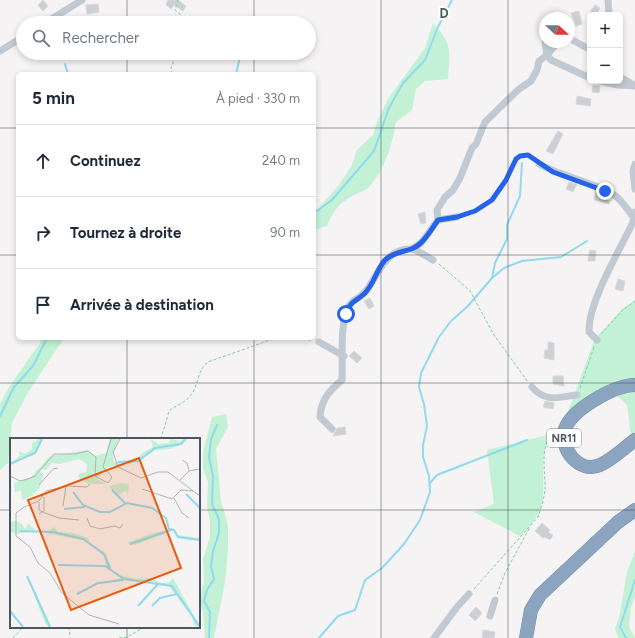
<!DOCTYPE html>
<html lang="fr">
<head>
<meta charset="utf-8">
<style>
	body { margin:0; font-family:Figtree,sans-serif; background:#f6f6f7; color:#1f2937 }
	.controls { position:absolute; right:12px; top:12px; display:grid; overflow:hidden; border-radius:6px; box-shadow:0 2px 6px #0003 }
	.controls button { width:36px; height:36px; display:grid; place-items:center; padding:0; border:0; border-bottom:1px solid #e0e1e3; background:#fff; color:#1f2937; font:20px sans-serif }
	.compass { position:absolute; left:539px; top:12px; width:36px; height:36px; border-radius:50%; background:#fff; box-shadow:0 2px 6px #0003; rotate:111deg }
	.stop { position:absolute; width:12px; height:12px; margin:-9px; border:3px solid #2563eb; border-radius:50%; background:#fff }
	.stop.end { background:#2563eb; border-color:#fff; box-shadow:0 1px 4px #0008 }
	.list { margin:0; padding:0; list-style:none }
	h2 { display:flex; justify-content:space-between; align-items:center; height:52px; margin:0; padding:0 16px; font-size:17px }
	h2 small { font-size:13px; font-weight:400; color:#747a83 }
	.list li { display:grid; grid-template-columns:26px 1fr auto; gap:12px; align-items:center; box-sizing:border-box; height:72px; padding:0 16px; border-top:1px solid #e0e1e3 }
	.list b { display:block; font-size:15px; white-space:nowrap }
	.list em { font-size:13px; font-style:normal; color:#747a83 }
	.icon { flex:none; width:22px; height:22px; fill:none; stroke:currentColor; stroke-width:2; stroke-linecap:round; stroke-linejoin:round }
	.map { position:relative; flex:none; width:635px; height:638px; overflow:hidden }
	.search { position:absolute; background:#fff; box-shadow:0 2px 6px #0003; left:16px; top:16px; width:300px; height:44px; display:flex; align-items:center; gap:10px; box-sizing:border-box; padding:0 14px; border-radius:22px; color:#747a83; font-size:15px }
	.panel { position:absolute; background:#fff; box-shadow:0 2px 6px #0003; left:16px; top:72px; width:300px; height:268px; border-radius:6px }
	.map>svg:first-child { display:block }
	.green { fill:#c3f1d5 }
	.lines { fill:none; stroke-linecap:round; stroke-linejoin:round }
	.stream { stroke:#90daee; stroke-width:2 }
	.building { fill:#cdcfd5; stroke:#d7d9de }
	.highway-casing { stroke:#7690ad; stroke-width:14 }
	.path { stroke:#7ad0a6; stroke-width:1; stroke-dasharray:3 2; stroke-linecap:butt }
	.street { stroke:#c1cad2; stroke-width:7 }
	.highway { stroke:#8ba5c1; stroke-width:13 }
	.route { stroke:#2563eb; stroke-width:5 }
	.grid { fill:none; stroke:#4a5661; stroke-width:1; stroke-opacity:0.55 }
	.labels { text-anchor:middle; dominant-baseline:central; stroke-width:4; stroke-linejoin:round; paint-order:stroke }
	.shield { fill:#fff; stroke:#808990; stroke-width:1 }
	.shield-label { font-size:11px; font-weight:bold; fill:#4a5661 }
	.inset-river { fill:none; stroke:#90daee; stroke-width:2 }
	.inset-road { fill:none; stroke:#b1b4b9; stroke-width:1 }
	.view { fill:#e8590c; fill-opacity:0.15; stroke:#e8590c; stroke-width:2 }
	.inset-edge { fill:none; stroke:#4a5661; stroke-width:2 }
	.grid-label { font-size:13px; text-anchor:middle; font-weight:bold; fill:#4a5661; stroke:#fff; stroke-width:4; stroke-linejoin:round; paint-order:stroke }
</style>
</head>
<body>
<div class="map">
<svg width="635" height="638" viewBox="0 0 635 638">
	<rect width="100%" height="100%" fill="#f5f3f3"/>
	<g class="green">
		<path d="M433,23C453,45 450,51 448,79L425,81L416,89L412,110L396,122C392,145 385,169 369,187C365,191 357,193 352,196C339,203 332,213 327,226L314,230V213L339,185L351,167L357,150L373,135L377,122L388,99L425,48Z"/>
		<polygon points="635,300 635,447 632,442 627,405 609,388 564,422 595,339 622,309"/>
		<polygon points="41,338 64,338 27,394 12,423 8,463 0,470 0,404 9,387 40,343"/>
		<polygon points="226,414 228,427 216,449 221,501 228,525 228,549 225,582 214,638 205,638 203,612 199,602 204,582 203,560 210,537 210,520 207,506 208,482 203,469 203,452 212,417"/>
		<path d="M552,434C536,453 548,483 541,506C538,518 529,527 520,536L474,512L494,504L487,450Z"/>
		<polygon points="635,551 635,597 631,607 629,627 635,638 618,638 615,629 620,613 627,572"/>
	</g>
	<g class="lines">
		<g class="stream">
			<polyline points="65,64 68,74"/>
			<polyline points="236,74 241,53"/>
			<polyline points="314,213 332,200 374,151 389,108 403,83 425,60 438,27 452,0"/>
			<polyline points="492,278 495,263 507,239 507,225 520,196 522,163"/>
			<polyline points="0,416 14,387 33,366 47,338"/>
			<polyline points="430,483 437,475 527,440"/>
			<polyline points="209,638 210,612 204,601 207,590 214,579 211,566 213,551 219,533 219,519 212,504 213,476 209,457 211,439 217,425"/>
			<polyline points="319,638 338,616 355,610 365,580 382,568 404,544 420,520 430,492 429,476 423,457 423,445 427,426 424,404 419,387 421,373 439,337 451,321 467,307 492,278 504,268 522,261 561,257 587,241"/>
			<polyline points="626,638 620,627 635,580"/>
		</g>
	</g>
	<g class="building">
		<polygon points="43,0 48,6 43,11 38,5"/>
		<polygon points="168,0 178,0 186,6 183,11 174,5 171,9 166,5"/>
		<polygon points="98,4 99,12 87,14 86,5"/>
		<polygon points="595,5 600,8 596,15 590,12"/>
		<polygon points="579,11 582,24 576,26 571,13"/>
		<polygon points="593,85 600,86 599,93 592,92"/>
		<polygon points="577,96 591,99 590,106 576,104"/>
		<polygon points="558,131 563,134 553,154 546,151"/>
		<polygon points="569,182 577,184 573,192 566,189"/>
		<polygon points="596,192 601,194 600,197 610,201 609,204 594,200"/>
		<polygon points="425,212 426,223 421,224 418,214"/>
		<polygon points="590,250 596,251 595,261 588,261"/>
		<polygon points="618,279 625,281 623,291 615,289"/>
		<polygon points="370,298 374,306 369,309 364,301"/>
		<polygon points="548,342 554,343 554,360 544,358 545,350 548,350"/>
		<polygon points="354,351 362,358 357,363 349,356"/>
		<polygon points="553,376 563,376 564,386 553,384"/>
		<polygon points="545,401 554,403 553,409 543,407"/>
		<polygon points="345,427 346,434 333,436 337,428"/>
		<polygon points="542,523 550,530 548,532 553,535 550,540 545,537 543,538 535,531"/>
		<polygon points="476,607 482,613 475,621 469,615"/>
		<polygon points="483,630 495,632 494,638 482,638"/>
	</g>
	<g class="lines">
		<g class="highway-casing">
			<g id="highway">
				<path d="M635,385C615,385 572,409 565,429C559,449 579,474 600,465C613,459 624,448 635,440"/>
				<polyline points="526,638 531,610 540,595 618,522 635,510"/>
			</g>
		</g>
		<g class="path">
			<polyline points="176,23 181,15 175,10 178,0"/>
			<polyline points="172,74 171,67 174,61 181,53"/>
			<polyline points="463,215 475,211 492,200 506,180 516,159 520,156 528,155 533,160"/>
			<polyline points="439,264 470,291 494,335 528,382"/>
			<polyline points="601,334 622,311 635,301"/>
			<polyline points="303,338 312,341"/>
			<polyline points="580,388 594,347"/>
			<path d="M161,439L169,411C176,405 185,403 190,396C199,386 197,370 208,362L276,338"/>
			<path d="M474,589L538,517C541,508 544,499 545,490C546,472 538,444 555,432"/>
			<polyline points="497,594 505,573 530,527"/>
			<polyline points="69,627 70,638"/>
			<polyline points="13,638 23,627"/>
			<polyline points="119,638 127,637 145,627"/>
		</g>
		<g class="street">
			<polyline points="608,0 609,15"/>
			<polyline points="45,23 82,0"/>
			<polyline points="545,31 545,35"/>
			<polyline points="569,38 587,48 590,48"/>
			<polyline points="545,42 547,55 551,60 590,78"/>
			<polyline points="0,51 23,37"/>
			<polyline points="620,77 634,85"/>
			<polyline points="599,81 618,85 635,86"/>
			<path d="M539,164C560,176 604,185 618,198C624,204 629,211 634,218"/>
			<polyline points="635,164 633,171 635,189"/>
			<polyline points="438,220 437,210 445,197 453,190 460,178 472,148 476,144 485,122 519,89 531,81 537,70 539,61 547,55 558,42"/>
			<polyline points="412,249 421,243 438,220 457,217"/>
			<path d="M597,340L589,332C588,302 620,250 633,222L635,212"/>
			<polyline points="319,342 344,356"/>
			<path d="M532,387C546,403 558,397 577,395"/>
			<path d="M332,429L320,417C321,400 329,391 342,380C343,358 340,333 346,312C351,298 359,300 366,291C378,275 386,248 411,249C418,250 427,257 433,260"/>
			<polyline points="490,616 495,600"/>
			<polyline points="434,638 457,607 469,594"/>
		</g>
		<use href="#highway" class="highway"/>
	</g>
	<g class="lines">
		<path class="route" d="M346,314C351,300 354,303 364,294C374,285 376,270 385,260C392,253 403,252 411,249C423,245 431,230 438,220L457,217L475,211L492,200L506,180L516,159L520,156L528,155L553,172L605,191"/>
	</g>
	<path class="grid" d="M127,0V23M254,0V23M381,0V638M508,0V638M127,53V74M254,53V74M0,128H18M314,128H635M0,255H18M314,255H635M127,338V439M254,338V638M0,383H635M0,510H11M199,510H635M127,627V638"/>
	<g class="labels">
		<rect class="shield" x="547" y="429" width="34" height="18" rx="3"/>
		<g class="shield-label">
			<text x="564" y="438">NR11</text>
		</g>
	</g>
	<g transform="translate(10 438)">
		<rect width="190" height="190" fill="#f5f3f3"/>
		<path d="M29,1H32L25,16L0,26L10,18L9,13L15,16L22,11V5ZM100,1H109L103,17L104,24L127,21L132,15L143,9L141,1L148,6L159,5L161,1L170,3L178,1L174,5L160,11L145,12L129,24L98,29L87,41L96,46H80L70,42L68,36L76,34L77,26L69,21L50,26L42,25L36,32L30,31L33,39L29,51L20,59L12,62L11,53L5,54L4,45L21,39L40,18L77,12L85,18L96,15ZM112,45L119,46L118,56L115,53L106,58L99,48ZM6,83L12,86L15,91L18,86L27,93L5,96L0,93V84ZM44,89L48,94L63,95L78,100L82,108L96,116L102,132L95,128V119L76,103L36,95ZM163,91L167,97L189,100L190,103L168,99L162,93L125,107L117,105L140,96ZM108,137L127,141L140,140L152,145H158L163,140L190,189L184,187L182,179L158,147L117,142L84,147L110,140ZM17,138L25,152L40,189L35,185Z" fill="#c3f1d5"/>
		<path class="inset-river" d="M108,24L128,23L145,10L171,6L175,1M0,26L25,15L32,1M102,52L115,65M63,54L73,67L90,74H100L117,65L142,70L156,80L159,91L164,92L168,99L190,102M176,56L190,70M54,71L75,69M10,93L43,94L73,101L94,116L100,130M120,106L161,92M48,127L95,128L114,141L162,148L190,189M17,138L40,189M67,156L88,145L113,142M128,168L148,146M142,168L150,160L167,156M0,173L13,189"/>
		<path class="inset-road" d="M110,1L103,14L108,29L131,40L148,34H158L190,58M172,22L177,25L179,33M0,38L10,43L18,41L25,38L44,16H65L78,13L86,19L85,38L98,45L102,39L93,29L101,1M170,42L179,33L190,31M29,47L43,31L48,30M132,51L162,61L171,52L183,53M164,60L172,75L179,80M29,64V72L35,75L49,80L69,82M53,68L56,48M6,75V98L20,109L28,125L40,135L52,155L79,177L109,186M6,75L14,69L29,63L36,53L57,48L77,49L80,46M29,76L34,73V59M77,80L80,88L90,91L104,88L110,90L113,86"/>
		<path class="view" d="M129,20L171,130L61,172L18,62Z"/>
		<rect width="190" height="190" class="inset-edge"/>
	</g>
	<g class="grid-label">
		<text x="444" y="18">D</text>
	</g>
</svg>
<div class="controls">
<button>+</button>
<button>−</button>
</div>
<svg class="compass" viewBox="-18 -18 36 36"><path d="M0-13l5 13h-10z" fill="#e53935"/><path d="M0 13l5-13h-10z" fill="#747a83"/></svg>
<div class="stop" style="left:346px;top:314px"></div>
<div class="stop end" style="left:605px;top:191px"></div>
<div class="search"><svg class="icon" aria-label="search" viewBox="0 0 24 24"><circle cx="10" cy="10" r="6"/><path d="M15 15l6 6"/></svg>Rechercher</div>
<section class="panel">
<h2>5 min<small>À pied · 330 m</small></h2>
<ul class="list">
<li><svg class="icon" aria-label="ahead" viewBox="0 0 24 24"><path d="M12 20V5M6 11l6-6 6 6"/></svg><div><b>Continuez</b></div><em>240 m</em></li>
<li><svg class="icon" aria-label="right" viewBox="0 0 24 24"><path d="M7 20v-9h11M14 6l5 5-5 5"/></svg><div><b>Tournez à droite</b></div><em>90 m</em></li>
<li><svg class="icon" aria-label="arrive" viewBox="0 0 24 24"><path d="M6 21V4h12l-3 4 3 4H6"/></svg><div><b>Arrivée à destination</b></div></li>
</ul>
</section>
</div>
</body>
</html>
